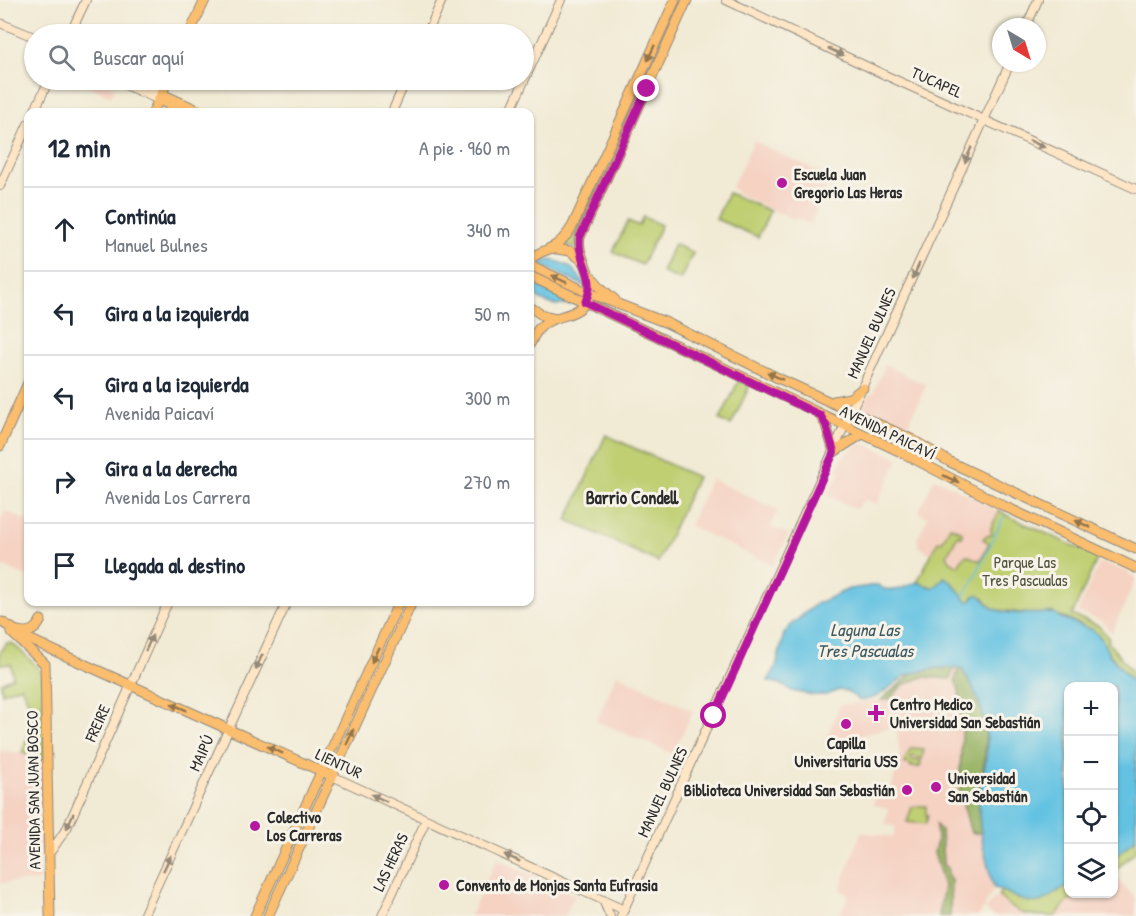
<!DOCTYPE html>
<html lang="es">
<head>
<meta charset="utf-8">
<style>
	body { margin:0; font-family:"Patrick Hand",sans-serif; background:#f6f6f7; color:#1f2937 }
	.controls { position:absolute; right:18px; bottom:18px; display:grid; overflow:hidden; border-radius:12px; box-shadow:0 2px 4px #0004 }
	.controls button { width:54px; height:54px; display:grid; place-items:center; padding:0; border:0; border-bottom:2px solid #e0e1e3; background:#fff; color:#1f2937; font:30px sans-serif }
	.compass { position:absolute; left:992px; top:18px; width:54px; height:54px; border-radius:50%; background:#fff; box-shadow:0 2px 4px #0004; rotate:142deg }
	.stop { position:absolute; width:18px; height:18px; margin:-14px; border:4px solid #b5179e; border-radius:50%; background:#fff }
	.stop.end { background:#b5179e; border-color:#fff; box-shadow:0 2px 6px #0008 }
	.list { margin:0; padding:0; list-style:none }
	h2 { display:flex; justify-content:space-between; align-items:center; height:78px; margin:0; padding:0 24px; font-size:26px }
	h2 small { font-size:20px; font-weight:400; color:#747a83 }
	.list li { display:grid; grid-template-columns:39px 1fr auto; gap:18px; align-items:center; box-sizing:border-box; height:84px; padding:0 24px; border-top:2px solid #e0e1e3 }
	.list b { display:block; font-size:22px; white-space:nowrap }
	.list p { margin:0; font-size:20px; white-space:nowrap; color:#747a83 }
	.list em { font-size:20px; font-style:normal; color:#747a83 }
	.icon { flex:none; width:33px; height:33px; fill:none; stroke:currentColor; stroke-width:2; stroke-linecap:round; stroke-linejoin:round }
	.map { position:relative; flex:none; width:1136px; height:916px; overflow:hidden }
	.search { position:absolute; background:#fff; box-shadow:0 2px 4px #0004; left:24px; top:24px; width:510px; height:66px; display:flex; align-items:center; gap:15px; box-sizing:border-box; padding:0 21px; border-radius:33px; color:#747a83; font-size:22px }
	.panel { position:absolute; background:#fff; box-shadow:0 2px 4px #0004; left:24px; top:108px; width:510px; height:498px; border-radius:12px }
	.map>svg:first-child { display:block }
	.built { fill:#f5d2c2 }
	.green { fill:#bfcf72; stroke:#757d4e; stroke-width:1.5 }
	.forest { fill:#97b264; stroke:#616e48; stroke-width:1.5 }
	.water { fill:#64c2e2; stroke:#487686; stroke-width:1.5 }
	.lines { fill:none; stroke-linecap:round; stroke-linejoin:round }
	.stream { stroke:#64c2e2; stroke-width:1.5 }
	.secondary-casing { stroke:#8e8a80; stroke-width:10 }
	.primary-casing { stroke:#8e8a80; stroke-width:11 }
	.secondary { stroke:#fde5c5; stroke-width:8 }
	.primary { stroke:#fbbd6e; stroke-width:9 }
	.oneway { fill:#948878 }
	.oneway2 { fill:#93744c }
	.route { stroke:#b5179e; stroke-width:8 }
	.poi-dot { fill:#b5179e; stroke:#f7f3e8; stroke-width:2 }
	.labels { text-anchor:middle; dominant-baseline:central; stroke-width:6; stroke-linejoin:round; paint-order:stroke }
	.street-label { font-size:16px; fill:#2b2b2b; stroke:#f7f3e8 }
	.poi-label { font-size:16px; font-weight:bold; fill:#2b2b2b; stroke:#f7f3e8; text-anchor:start }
	.park-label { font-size:16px; fill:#50543d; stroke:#f7f3e8 }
	.neighbourhood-label { font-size:18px; font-weight:bold; fill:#2b2b2b; stroke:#f7f3e8 }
	.water-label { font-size:18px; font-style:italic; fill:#3c5862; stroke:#f7f3e8 }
</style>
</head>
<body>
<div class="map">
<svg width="1136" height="916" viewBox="0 0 1136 916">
	<rect width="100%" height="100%" fill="#f7f3e8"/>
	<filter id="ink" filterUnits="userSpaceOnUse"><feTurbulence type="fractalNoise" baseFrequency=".0167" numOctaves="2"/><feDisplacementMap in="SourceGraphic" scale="12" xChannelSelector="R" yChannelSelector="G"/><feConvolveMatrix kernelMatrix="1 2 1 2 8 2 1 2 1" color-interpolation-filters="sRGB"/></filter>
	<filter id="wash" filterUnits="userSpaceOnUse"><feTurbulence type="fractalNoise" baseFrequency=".008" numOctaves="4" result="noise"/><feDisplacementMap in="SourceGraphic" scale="24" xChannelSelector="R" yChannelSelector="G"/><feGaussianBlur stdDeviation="1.35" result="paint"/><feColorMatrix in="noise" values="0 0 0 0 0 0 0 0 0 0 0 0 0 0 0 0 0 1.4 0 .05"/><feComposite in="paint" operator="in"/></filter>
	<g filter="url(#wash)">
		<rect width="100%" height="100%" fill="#f1ead4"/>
		<g class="built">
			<polygon points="76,80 98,80 115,88 111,96"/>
			<polygon points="754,141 832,178 810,224 796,218 794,220 735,192 736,190 731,188"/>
			<polygon points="885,365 926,385 906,430 862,410 870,393 873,394"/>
			<polygon points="861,443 899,458 877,504 865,499 855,509 827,495 841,472 837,470 844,455"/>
			<polygon points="935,478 1003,512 969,585 927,564 932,554 919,547 917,539 928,517 918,512"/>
			<polygon points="711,479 778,510 770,527 789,534 773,565 689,526"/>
			<polygon points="5,511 28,521 28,577 0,565 0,522"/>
			<polygon points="1100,562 1129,572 1128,574 1136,578 1112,633 1102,621 1077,612"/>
			<polygon points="936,668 961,668 986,758 979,818 994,888 979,916 839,916 849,895 840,890 861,832 893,837 896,827 885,824 888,809 873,804 879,790 890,794 900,754 896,726 824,745 840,705 881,700 913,673"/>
			<polygon points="617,674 693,711 673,754 596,721"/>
			<polygon points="0,750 22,753 44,759 39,881 0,883"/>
			<polygon points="497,859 575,895 565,916 470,916"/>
			<polygon points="1114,876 1136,898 1136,916 1056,916 1066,902 1087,894 1114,894"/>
			<polygon points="998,896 1014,911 1034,916 993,916 985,909"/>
		</g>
		<g class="green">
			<polygon points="643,83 578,231 575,249 565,244 575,230"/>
			<polygon points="728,193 770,211 758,237 716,219"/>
			<polygon points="643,217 661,225 642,265 613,252 628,221 639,226"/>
			<polygon points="674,244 693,253 680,280 662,272"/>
			<polygon points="739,380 750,385 731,425 720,420"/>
			<polygon points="606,435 697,477 658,562 567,520"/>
			<polygon points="1000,510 1006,515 1098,557 1072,615 1099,626 1109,639 1108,642 1136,677 1136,686 1107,651 1093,630 1051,612 1041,615 998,610 992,608 983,597 969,602 959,595 954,584 940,584 934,588 917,582 938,541 942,542 950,526 962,532 962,537 958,535 947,555 950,561 958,566 963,557 967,555 980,561 989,543 983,539 986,536 992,535 991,528"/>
			<polygon points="7,643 12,643 36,665 43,677 44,759 22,753 35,716 21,686 2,693 1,683 13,677 11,664 0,664 0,653"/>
			<polygon points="911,748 924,749 922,759 913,756 911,757 912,760 921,761 920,767 911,767 911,765 904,763"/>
			<polygon points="919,806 926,806 926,815 928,815 926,824 907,822 912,807"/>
			<polygon points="1136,838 1136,851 1114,871 1114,858"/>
			<path d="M1065,887H1068V894H1087L1066,902L1056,916C1026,916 1020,916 998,896L1002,890L1018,899L1038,902Z"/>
		</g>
		<g class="forest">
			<path d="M959,667C967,673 973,685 977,694C998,743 973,784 981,833H971L959,789L962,734L959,690L955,680Z"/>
			<polygon points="936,668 955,668 950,679 923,677 912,681 903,685 890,699 881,700 913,673"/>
			<polygon points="936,825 941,831 943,865 947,867 949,879 951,880 950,916 939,916 944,886 934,853 937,841"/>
		</g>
		<g class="water">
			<path d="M549,260C567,262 578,270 584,286L537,263Z"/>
			<path d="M530,281L576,303C559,309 529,303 530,281Z"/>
			<path d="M944,577C956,582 959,595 969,602L972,600L973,596L979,595C985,599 988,605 993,608C1007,616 1040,613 1055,613L1059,617L1093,630L1101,638L1109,654L1136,686V838L1114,858V686H1068V887C1057,888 1050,900 1039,902C1022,905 1009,891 994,888C986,860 978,831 979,801C979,787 984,774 986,760C990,725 980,696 961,668H936L913,673L905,676L878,696L865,700H860L846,691L839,690L826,695H811L792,691L781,684L768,681L776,667L784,634L791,625L816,604L849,589L878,585L884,589L897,590L917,582C932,587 934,592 944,577Z"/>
		</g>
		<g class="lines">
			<polyline class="stream" points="963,596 971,585 1004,516"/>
		</g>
	</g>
	<g filter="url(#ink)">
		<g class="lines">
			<g class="secondary-casing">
				<g id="secondary">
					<polyline points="726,0 885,75 1136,189"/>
					<polyline points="0,23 34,37"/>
					<polyline points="1026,27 1038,0"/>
					<polyline points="70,34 86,0"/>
					<polyline points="427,34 442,0"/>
					<polyline points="114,80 159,100"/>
					<polyline points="131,80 162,94"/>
					<polyline points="34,112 49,80"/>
					<polyline points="392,112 406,80"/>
					<polyline points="510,112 561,0"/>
					<polyline points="0,186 28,124"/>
					<polyline points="332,776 624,910"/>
					<polyline points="49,854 67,828 168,602"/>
					<polyline points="603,900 610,916"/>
					<polyline points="143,916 287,602"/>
					<polyline points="382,916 426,820"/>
					<polyline points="621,916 1010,63"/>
				</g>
			</g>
			<g class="primary-casing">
				<g id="primary">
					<polyline points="189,34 205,0"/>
					<polyline points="162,94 202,112"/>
					<polyline points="159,100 184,112"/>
					<polyline points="153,112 168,80"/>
					<polyline points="550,248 570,251 583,261"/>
					<path d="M530,260C536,253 543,252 551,248C559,244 567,235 572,227L675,0"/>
					<polyline points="530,265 589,293 667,323 780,379 911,439 950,462 1136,549"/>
					<polyline points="530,276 901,452 1004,506 1136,568"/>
					<polyline points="591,276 601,288 615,300"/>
					<polyline points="530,307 542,315 556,318"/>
					<path d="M530,344C534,334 540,324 551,320C569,313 584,314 590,291C594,272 576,256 580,237L687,0"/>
					<polyline points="834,401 850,398 863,388"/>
					<polyline points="820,415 826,425 834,452 862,434"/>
					<polyline points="0,446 28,383"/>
					<polyline points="2,622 27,638 57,652 332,776"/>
					<path d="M18,631C29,634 36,630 41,620"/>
					<polyline points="12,633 45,664 50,916"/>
					<polyline points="255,916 399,602"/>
					<polyline points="268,916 412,602"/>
				</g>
			</g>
			<use href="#secondary" class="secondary"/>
			<use href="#primary" class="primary"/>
		</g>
		<defs><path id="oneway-solid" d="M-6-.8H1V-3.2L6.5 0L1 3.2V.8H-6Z" transform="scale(1.5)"/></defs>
		<g class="oneway">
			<use href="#oneway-solid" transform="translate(836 52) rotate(25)"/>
			<use href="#oneway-solid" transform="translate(1037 144) rotate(25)"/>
			<use href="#oneway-solid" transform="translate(968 155) rotate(114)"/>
			<use href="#oneway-solid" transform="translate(916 271) rotate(114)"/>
			<use href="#oneway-solid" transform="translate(149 643) rotate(-66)"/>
			<use href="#oneway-solid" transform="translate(259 662) rotate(115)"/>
			<use href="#oneway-solid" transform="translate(379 798) rotate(-155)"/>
			<use href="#oneway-solid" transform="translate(70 821) rotate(114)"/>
			<use href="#oneway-solid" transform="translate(512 858) rotate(-156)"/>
			<use href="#oneway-solid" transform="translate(167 863) rotate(-65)"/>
		</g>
		<g class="oneway2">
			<use href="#oneway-solid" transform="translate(651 53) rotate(115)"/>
			<use href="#oneway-solid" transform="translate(559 279) rotate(-155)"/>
			<use href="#oneway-solid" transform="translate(775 376) rotate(-154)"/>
			<use href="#oneway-solid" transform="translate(951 479) rotate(25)"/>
			<use href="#oneway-solid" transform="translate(1083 524) rotate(-155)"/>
			<use href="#oneway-solid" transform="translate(375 655) rotate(115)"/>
			<use href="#oneway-solid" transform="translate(179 707) rotate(-156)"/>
			<use href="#oneway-solid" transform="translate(350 737) rotate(-66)"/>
			<use href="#oneway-solid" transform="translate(275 750) rotate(-156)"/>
		</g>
	</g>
	<g class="lines" filter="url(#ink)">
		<path class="route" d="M647,89L580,237C576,262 599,276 585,302L820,415L826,425L834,452L714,716"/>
	</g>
	<g class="poi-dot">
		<circle cx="782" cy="183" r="6"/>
		<path d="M873 704h6v6h6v6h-6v6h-6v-6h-6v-6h6z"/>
		<circle cx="846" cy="724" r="6"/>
		<circle cx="936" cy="787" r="6"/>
		<circle cx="907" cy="790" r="6"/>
		<circle cx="255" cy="826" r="6"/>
		<circle cx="444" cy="885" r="6"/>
	</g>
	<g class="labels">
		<g class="street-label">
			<text transform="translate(937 82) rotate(24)">TUCAPEL</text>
			<text transform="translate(871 333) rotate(-66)">MANUEL BULNES</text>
			<text transform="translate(888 432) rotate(26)">AVENIDA PAICAVÍ</text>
			<text transform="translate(97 723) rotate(-66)">FREIRE</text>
			<text transform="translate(201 753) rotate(-66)">MAIPÚ</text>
			<text transform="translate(339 763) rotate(25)">LIENTUR</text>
			<text transform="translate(33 790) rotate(-91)">AVENIDA SAN JUAN BOSCO</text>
			<text transform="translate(662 792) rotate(-65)">MANUEL BULNES</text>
			<text transform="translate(390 862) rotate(-65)">LAS HERAS</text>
		</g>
		<g class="poi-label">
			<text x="794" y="174">Escuela Juan<tspan x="794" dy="18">Gregorio Las Heras</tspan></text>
			<text x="890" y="704">Centro Medico<tspan x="890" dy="18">Universidad San Sebastián</tspan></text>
			<text x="846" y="743" text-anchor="middle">Capilla<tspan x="846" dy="18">Universitaria USS</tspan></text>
			<text x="948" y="778">Universidad<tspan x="948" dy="18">San Sebastián</tspan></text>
			<text x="895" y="790" text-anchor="end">Biblioteca Universidad San Sebastián</text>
			<text x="267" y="817">Colectivo<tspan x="267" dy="18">Los Carreras</tspan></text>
			<text x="456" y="885">Convento de Monjas Santa Eufrasia</text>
		</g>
		<g class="park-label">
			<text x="1025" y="562">Parque Las<tspan x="1025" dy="18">Tres Pascualas</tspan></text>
		</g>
		<g class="neighbourhood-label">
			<text x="632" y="497">Barrio Condell</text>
		</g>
		<g class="water-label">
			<text x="865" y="629">Laguna Las<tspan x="865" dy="21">Tres Pascualas</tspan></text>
		</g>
	</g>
</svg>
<div class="controls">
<button>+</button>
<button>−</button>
<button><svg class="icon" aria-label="locate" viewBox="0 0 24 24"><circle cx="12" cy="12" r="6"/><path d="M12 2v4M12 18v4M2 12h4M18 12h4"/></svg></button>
<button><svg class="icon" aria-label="layers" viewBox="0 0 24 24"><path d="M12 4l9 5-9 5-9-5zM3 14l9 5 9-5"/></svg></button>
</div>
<svg class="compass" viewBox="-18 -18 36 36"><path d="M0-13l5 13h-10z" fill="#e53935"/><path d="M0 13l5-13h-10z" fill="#747a83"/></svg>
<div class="stop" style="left:714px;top:716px"></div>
<div class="stop end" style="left:647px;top:89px"></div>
<div class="search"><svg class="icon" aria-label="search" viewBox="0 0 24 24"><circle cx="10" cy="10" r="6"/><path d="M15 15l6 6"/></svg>Buscar aquí</div>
<section class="panel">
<h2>12 min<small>A pie · 960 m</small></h2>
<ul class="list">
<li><svg class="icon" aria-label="ahead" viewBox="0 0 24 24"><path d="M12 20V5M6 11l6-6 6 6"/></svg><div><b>Continúa</b><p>Manuel Bulnes</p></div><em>340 m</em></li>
<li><svg class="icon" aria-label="left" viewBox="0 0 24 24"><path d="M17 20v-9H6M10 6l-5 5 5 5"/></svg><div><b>Gira a la izquierda</b></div><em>50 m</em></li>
<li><svg class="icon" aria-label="left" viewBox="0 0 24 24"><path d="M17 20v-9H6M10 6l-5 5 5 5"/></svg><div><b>Gira a la izquierda</b><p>Avenida Paicaví</p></div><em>300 m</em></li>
<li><svg class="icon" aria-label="right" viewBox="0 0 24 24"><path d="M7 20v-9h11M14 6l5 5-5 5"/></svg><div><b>Gira a la derecha</b><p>Avenida Los Carrera</p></div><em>270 m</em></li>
<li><svg class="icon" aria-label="arrive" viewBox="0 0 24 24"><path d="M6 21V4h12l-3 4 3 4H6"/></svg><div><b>Llegada al destino</b></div></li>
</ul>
</section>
</div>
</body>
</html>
